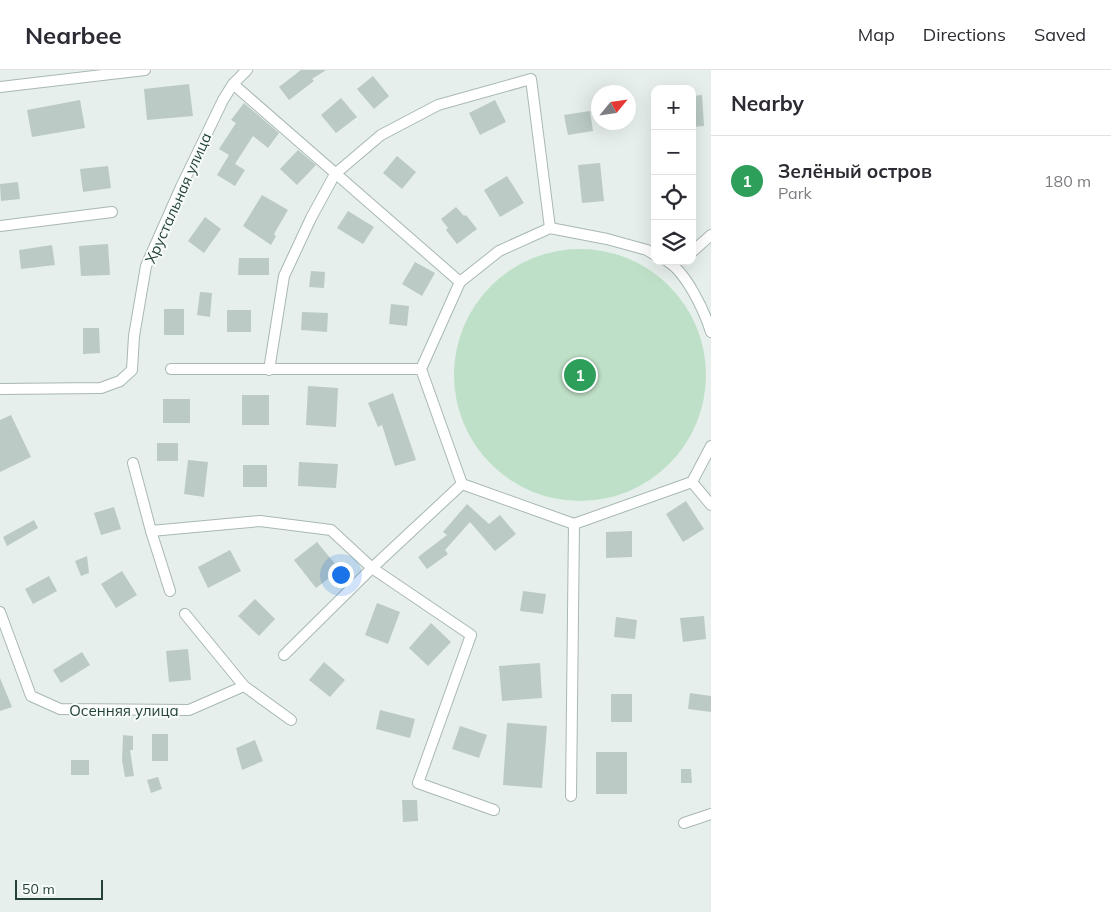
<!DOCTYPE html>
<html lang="en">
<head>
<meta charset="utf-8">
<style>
	body { margin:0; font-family:Mulish,sans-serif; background:#f7f7f7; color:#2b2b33 }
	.controls { position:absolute; right:15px; top:15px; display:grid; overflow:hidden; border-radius:10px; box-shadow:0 5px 20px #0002 }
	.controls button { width:45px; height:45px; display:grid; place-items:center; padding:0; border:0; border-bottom:1px solid #e1e1e2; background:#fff; color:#2b2b33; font:25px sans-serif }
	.compass { position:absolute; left:591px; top:15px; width:45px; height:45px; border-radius:50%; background:#fff; box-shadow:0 5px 20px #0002; rotate:61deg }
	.scale { position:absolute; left:15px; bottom:12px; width:88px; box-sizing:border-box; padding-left:5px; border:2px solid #24423a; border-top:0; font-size:14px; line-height:18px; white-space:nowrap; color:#24423a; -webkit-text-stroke:4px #f7fbf9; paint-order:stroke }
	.you { position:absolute; left:340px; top:504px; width:18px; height:18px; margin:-12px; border:4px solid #fff; border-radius:50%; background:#1a73e8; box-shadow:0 0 0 8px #1a73e833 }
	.badge { display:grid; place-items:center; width:32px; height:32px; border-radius:50%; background:#b45309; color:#fff; font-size:16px; font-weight:700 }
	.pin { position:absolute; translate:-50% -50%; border:2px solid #fff; box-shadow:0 1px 5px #0006 }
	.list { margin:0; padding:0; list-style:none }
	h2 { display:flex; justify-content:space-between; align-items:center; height:65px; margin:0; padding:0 20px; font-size:21px }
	h2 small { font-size:16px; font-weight:400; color:#7c7c81 }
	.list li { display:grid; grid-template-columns:32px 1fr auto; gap:15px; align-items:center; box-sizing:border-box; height:90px; padding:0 20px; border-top:1px solid #e1e1e2 }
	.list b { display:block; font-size:19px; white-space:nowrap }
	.list p { margin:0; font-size:16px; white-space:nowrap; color:#7c7c81 }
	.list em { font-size:16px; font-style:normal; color:#7c7c81 }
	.icon { flex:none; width:28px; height:28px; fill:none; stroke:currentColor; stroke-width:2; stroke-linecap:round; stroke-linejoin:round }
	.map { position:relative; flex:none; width:711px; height:842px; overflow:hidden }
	header { display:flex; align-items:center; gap:30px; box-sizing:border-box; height:70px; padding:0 25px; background:#fff; border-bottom:1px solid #e1e1e2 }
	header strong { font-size:24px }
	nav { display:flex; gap:28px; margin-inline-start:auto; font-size:18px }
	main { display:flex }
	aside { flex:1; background:#fff }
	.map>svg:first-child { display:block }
	.green { fill:#bfe0c8 }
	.building { fill:#bbcac4 }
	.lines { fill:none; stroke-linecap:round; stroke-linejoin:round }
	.minor-casing { stroke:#a8b8b2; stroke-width:12 }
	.minor { stroke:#fff; stroke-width:10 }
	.labels { text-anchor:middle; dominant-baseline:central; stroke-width:4; stroke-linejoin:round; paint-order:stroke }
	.street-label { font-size:15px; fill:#24423a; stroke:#f7fbf9 }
</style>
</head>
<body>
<header>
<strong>Nearbee</strong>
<nav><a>Map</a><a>Directions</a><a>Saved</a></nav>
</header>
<main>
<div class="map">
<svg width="711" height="842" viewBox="0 0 711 842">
	<rect width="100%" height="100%" fill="#e6efeb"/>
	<circle class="green" cx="580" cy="305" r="126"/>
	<g class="building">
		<polygon points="301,0 326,0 312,9 314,11 289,30 279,17"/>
		<polygon points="373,6 389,26 374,39 357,19"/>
		<polygon points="189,14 193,46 147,50 144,19"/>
		<polygon points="702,25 704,56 692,57 692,26"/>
		<polygon points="341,28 357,47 336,63 321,45"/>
		<polygon points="80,30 85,58 32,67 27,40"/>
		<polygon points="495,30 506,52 480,65 469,43"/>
		<polygon points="244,33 279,63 268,78 253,66 235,94 245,100 235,116 217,105 229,85 219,79 236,53 231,50"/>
		<polygon points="590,41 593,61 568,65 564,45"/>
		<polygon points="298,80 316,95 297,115 280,99"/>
		<polygon points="397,86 416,102 402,119 383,103"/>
		<polygon points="600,93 604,131 582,133 578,95"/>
		<polygon points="108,96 111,118 83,122 80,99"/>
		<polygon points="507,106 524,133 500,147 484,120"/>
		<polygon points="18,112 20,129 1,131 0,114"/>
		<polygon points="262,125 288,140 274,164 276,166 271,175 243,156"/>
		<polygon points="456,137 464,146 466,145 477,159 457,174 446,160 448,158 441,149"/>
		<polygon points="348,141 374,157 363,174 337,158"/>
		<polygon points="205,147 221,159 204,183 188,171"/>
		<polygon points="108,174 110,205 81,206 79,176"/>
		<polygon points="52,175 55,195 21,199 19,180"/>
		<polygon points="239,188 269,188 269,205 238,205"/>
		<polygon points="415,192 435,203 422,226 402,214"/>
		<polygon points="311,201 325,202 324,218 309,217"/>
		<polygon points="200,222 212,223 210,247 197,245"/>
		<polygon points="391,234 409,236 407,256 389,254"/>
		<rect x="164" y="239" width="20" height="26"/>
		<rect x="227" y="240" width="24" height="22"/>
		<polygon points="302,242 328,243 327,262 301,260"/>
		<polygon points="83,258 99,258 100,283 83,284"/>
		<polygon points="308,316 338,318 336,357 306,355"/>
		<polygon points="393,323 416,390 395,396 382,355 378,357 368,333"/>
		<rect x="242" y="325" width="27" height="30"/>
		<rect x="163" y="329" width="27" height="24"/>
		<polygon points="11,345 31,387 0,402 0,350"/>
		<rect x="157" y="373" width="21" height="18"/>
		<polygon points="188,390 208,392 204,427 184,424"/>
		<polygon points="299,392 338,394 336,418 298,416"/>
		<rect x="243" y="395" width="24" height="22"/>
		<polygon points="686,431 704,459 683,472 666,444"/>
		<polygon points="467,434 489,454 500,445 516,464 495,481 470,452 445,480 448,484 427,499 418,487 447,465 443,462"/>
		<polygon points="114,437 121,459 101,465 94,443"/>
		<polygon points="34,450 38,458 7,476 3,467"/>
		<polygon points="632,461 632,487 606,488 606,462"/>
		<polygon points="317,472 340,500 316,518 294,490"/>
		<polygon points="230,480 241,501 208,518 198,497"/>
		<polygon points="87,486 89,503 81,506 75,491"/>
		<polygon points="122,501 137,525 116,538 101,514"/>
		<polygon points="49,506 57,521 33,534 25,519"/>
		<polygon points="523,521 546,524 543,544 520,541"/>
		<polygon points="255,529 275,549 259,566 238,546"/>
		<polygon points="377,533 400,542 388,574 365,565"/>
		<polygon points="704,546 706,569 683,572 680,548"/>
		<polygon points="616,547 637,550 635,569 614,567"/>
		<polygon points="431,553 451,572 428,596 409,578"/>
		<polygon points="188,579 191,610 169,612 166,581"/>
		<polygon points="82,582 90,595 61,613 53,600"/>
		<polygon points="324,592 345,610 330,627 309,610"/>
		<polygon points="540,593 542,628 502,631 499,596"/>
		<polygon points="0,608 12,637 0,641"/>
		<polygon points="690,623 711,626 711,642 688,639"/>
		<rect x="611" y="624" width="21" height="28"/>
		<polygon points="380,640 415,649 410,668 376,659"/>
		<polygon points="507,653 547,656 542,718 503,715"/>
		<polygon points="460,656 487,665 479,688 452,679"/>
		<rect x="152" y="664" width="16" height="27"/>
		<polygon points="123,665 133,666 133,680 130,680 134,706 125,707 122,690"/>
		<polygon points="255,670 263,691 242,700 236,678"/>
		<rect x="596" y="682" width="31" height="42"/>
		<rect x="71" y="690" width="18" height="15"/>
		<polygon points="681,699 691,699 692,713 681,713"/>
		<polygon points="158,707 162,719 151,723 147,710"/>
		<polygon points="402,730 417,730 418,751 403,752"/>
	</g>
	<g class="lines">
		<g class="minor-casing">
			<g id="minor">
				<polyline points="233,14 460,212"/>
				<polyline points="0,17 145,0"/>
				<polyline points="0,156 112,142"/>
				<polyline points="692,182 711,165"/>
				<polyline points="655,185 647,180 607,169 550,158 499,181 460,212 421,299 462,414 574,454 692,412 711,376"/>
				<path d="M667,191C686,202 704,240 711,262"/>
				<polyline points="171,299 421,299"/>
				<polyline points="269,300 284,206 311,148 335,104 381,65 438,35 531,9 550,158"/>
				<polyline points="0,319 101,318 120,311 132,300 134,266 146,196 181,117 223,30 233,14 247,0"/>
				<polyline points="133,393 151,461 170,521"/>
				<polyline points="692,412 711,435"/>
				<polyline points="151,461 260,451 331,460 372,498 471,565 418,713 494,740"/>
				<polyline points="0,542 31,626 60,639 189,640 244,616"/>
				<polyline points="185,544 244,616 291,650"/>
				<polyline points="284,585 372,498 462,414"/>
				<polyline points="571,726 574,454"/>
				<polyline points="684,753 711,744"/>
			</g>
		</g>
		<use href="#minor" class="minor"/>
	</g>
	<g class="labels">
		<g class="street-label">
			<text transform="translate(178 128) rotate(-66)">Хрустальная улица</text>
			<text x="124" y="640">Осенняя улица</text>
		</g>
	</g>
</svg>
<div class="controls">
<button>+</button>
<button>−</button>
<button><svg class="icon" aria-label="locate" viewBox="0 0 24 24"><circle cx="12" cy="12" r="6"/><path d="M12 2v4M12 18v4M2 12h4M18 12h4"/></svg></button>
<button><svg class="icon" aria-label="layers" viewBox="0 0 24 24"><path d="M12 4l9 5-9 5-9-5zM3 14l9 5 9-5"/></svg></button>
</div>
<svg class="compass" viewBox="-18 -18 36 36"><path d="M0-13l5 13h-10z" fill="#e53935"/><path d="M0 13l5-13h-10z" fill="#7c7c81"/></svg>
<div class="scale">50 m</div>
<div class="you"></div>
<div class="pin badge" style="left:580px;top:305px;background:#2e9e5b">1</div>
</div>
<aside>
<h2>Nearby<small></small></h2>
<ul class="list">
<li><span class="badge" style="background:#2e9e5b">1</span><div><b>Зелёный остров</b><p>Park</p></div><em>180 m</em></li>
</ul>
</aside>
</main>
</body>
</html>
